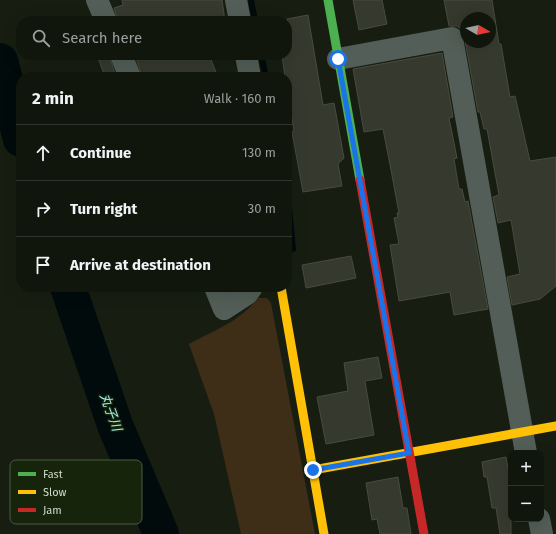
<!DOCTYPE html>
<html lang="en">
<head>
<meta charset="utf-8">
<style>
	body { margin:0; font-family:"Fira Sans","Noto Sans JP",sans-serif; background:#1a1f16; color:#f1f3f6 }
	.controls { position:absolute; right:12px; bottom:12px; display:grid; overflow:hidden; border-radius:8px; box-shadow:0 4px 16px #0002 }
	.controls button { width:36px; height:36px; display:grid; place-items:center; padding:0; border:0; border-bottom:1px solid #30352e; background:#11160d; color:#f1f3f6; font:20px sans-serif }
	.compass { position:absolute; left:460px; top:12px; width:36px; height:36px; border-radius:50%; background:#11160d; box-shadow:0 4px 16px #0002; rotate:99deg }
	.stop { position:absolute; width:12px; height:12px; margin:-9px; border:3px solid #1a73e8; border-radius:50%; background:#fff }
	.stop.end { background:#1a73e8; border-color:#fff; box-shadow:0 1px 4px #0008 }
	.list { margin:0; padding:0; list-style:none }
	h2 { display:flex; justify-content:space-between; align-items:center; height:52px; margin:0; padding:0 16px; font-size:17px }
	h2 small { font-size:13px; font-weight:400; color:#9c9f9d }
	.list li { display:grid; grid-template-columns:26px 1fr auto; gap:12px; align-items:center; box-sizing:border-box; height:56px; padding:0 16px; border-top:1px solid #30352e }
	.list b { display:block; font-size:15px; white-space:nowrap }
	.list em { font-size:13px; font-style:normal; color:#9c9f9d }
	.icon { flex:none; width:22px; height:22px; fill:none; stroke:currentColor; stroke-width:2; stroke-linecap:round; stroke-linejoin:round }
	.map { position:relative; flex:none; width:556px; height:534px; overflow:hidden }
	.search { position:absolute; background:#11160d; box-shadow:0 4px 16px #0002; left:16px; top:16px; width:276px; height:44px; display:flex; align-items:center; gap:10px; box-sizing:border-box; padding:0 14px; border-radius:16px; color:#9c9f9d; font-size:15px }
	.panel { position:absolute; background:#11160d; box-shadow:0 4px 16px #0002; left:16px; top:72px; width:276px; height:220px; border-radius:16px }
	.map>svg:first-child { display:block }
	.green { fill:#3e2e18 }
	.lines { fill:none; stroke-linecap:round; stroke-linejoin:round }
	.stream { stroke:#020b0b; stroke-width:6 }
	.river { stroke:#020b0b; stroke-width:36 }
	.building { fill:#36392d; stroke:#484b3f; fill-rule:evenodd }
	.street { stroke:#525e57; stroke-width:22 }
	.fast { stroke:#4caf50; stroke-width:9 }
	.slow { stroke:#ffc107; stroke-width:9 }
	.jam { stroke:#c62828; stroke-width:9 }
	.route { stroke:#1a73e8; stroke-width:5 }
	.labels { text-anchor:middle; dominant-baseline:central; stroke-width:3; stroke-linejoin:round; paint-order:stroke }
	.water-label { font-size:13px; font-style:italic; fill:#9ff2f2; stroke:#16240b }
	.key { fill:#16240b; stroke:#4e5b45; stroke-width:1 }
	.key-label { font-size:11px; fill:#d0dacb }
</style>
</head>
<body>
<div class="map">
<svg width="556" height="534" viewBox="0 0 556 534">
	<rect width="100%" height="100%" fill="#171e11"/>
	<path class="green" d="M258,298H267L271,303L315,534H241L214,414L189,344C212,332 242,320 258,298Z"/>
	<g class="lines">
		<g class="stream">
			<polyline points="251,0 255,21"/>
			<polyline points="261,55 266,77"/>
			<polyline points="287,186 293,249"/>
		</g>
		<g class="river">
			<polyline points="0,61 21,139"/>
			<polyline points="68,287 115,425 161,534"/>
		</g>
	</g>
	<g class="building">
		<polygon points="122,0 222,0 225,21 180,21 179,16 149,21 118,21 114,8 123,5"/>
		<polygon points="353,0 382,0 387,24 359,30"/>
		<path d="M444,0H492L499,44H501L510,97L515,96L530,161L556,157V286L540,299L512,305L507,277L520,274L511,220L498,223L493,197L499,195L487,129H484L480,112H478L464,35L462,30L457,26H449ZM466,18H490V42H466Z"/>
		<polygon points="308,15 323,105 334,103 344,158 338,164 342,186 303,192 292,132 294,131 287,89 287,77 285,77 282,55 287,55 287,37 290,37 287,19"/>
		<polygon points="442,53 453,117 449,118 457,158 454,159 459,189 462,189 465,202 468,201 488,309 454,315 450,292 399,301 390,245 399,244 394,218 398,217 397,213 399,213 391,170 383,129 364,132 353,69"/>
		<polygon points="97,55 109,55 116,77 105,77"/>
		<polygon points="135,55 209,55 218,77 142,77"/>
		<polygon points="351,256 356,278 306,288 302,265"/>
		<polygon points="378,357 382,378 365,381 374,435 326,444 317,397 348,391 344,363"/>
		<polygon points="506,457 511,485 511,534 500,534 496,508 492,508 487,477 484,477 482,462"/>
		<polygon points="398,477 403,508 407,508 411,534 380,534 377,519 372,520 366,483"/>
	</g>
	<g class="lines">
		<g class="street">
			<polyline points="97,0 106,21"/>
			<polyline points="236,0 240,21"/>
			<polyline points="121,55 130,77"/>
			<polyline points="246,55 250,77"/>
			<polyline points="338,59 452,38 526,453"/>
			<polyline points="215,287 224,309 247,294 252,287"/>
			<polyline points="539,519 542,534"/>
		</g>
		<polyline class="fast" points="328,0 360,180"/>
		<g class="slow">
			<polyline points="281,287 324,534"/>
			<polyline points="313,470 556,426"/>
		</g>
		<polyline class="jam" points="360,180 424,534"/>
	</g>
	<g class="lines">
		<polyline class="route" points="313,470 409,453 338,59"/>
	</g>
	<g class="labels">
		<g class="water-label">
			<text transform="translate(111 412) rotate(70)">丸子川</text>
		</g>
	</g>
	<rect x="10" y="460" width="132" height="64" rx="6" class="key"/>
	<rect x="18" y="472" width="18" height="4" fill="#4caf50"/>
	<rect x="18" y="490" width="18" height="4" fill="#ffc107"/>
	<rect x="18" y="508" width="18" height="4" fill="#c62828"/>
	<g class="key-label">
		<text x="43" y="478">Fast</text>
		<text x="43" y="496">Slow</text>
		<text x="43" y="514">Jam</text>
	</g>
</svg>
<div class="controls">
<button>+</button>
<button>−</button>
</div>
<svg class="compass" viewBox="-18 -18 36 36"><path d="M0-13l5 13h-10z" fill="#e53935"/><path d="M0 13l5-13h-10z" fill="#9c9f9d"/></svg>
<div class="stop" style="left:338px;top:59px"></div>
<div class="stop end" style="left:313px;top:470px"></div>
<div class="search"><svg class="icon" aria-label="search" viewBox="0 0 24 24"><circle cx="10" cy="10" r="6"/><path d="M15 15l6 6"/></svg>Search here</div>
<section class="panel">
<h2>2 min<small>Walk · 160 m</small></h2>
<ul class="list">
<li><svg class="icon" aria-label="ahead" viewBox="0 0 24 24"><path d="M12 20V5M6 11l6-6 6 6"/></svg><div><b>Continue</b></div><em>130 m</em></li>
<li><svg class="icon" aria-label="right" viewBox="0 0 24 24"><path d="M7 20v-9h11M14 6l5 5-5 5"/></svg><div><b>Turn right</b></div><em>30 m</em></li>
<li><svg class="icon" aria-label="arrive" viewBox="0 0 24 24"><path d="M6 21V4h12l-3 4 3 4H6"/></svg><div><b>Arrive at destination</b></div></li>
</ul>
</section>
</div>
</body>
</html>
